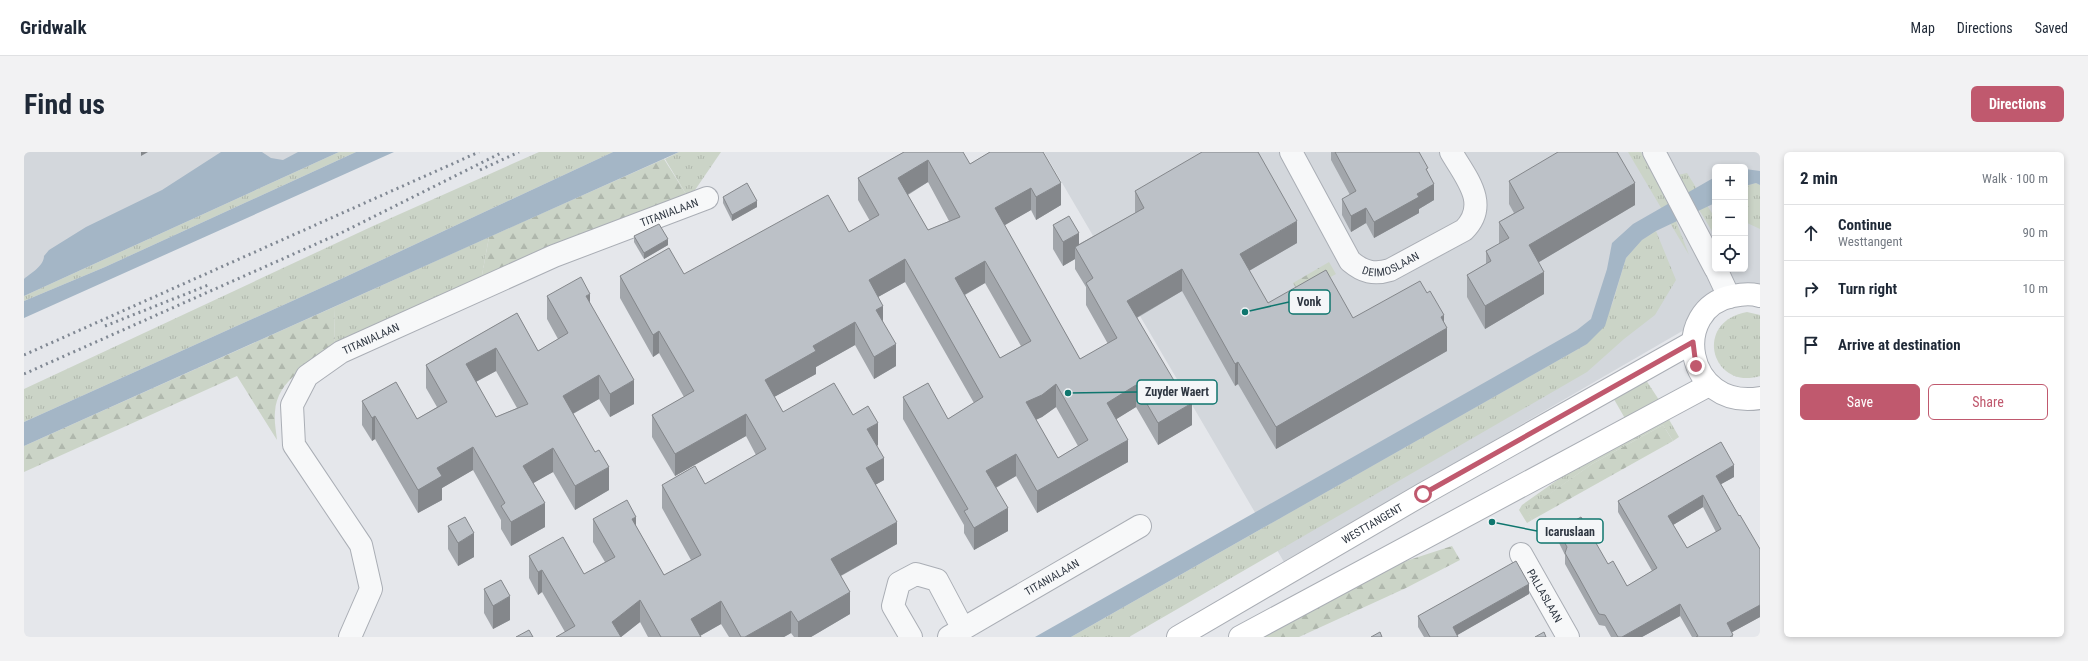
<!DOCTYPE html>
<html lang="en">
<head>
<meta charset="utf-8">
<style>
	body { margin:0; font-family:"Roboto Condensed",sans-serif; background:#f2f2f3; color:#1f2937 }
	.controls { position:absolute; right:12px; top:12px; display:grid; overflow:hidden; border-radius:6px; box-shadow:0 2px 6px #0003 }
	.controls button { width:36px; height:36px; display:grid; place-items:center; padding:0; border:0; border-bottom:1px solid #e0e1e3; background:#fff; color:#1f2937; font:20px sans-serif }
	.stop { position:absolute; width:12px; height:12px; margin:-9px; border:3px solid #c0596e; border-radius:50%; background:#fff }
	.stop.end { background:#c0596e; border-color:#fff; box-shadow:0 1px 4px #0008 }
	.list { margin:0; padding:0; list-style:none }
	h2 { display:flex; justify-content:space-between; align-items:center; height:52px; margin:0; padding:0 16px; font-size:17px }
	h2 small { font-size:13px; font-weight:400; color:#747a83 }
	.list li { display:grid; grid-template-columns:26px 1fr auto; gap:12px; align-items:center; box-sizing:border-box; height:56px; padding:0 16px; border-top:1px solid #e0e1e3 }
	.list b { display:block; font-size:15px; white-space:nowrap }
	.list p { margin:0; font-size:13px; white-space:nowrap; color:#747a83 }
	.list em { font-size:13px; font-style:normal; color:#747a83 }
	.actions { display:flex; gap:8px; padding:12px 16px }
	.actions a { flex:1; padding:9px 0; border:1px solid #c0596e; border-radius:6px; text-align:center; font-size:14px; color:#c0596e }
	.actions .main { background:#c0596e; color:#fff }
	.icon { flex:none; width:22px; height:22px; fill:none; stroke:currentColor; stroke-width:2; stroke-linecap:round; stroke-linejoin:round }
	.map { position:relative; flex:none; width:1736px; height:485px; overflow:hidden; border-radius:6px }
	header { display:flex; align-items:center; gap:24px; box-sizing:border-box; height:56px; padding:0 20px; background:#fff; border-bottom:1px solid #e0e1e3 }
	header strong { font-size:19px }
	nav { display:flex; gap:22px; margin-inline-start:auto; font-size:14px }
	.intro { display:flex; align-items:center; justify-content:space-between; box-sizing:border-box; height:96px; padding:0 24px }
	h1 { margin:0; font-size:28px }
	.button { padding:10px 18px; border-radius:6px; background:#c0596e; color:#fff; font-size:14px; font-weight:700 }
	main { display:flex; gap:24px; padding:0 24px }
	aside { flex:1; background:#fff; border-radius:6px; box-shadow:0 2px 6px #0003 }
	.map>svg:first-child { display:block }
	.built { fill:#d3d7dc; fill-rule:evenodd }
	.grass { fill:url(#grass-tufts) }
	.forest { fill:url(#forest-firs) }
	.water { fill:#a4b6c6 }
	.lines { fill:none; stroke-linecap:round; stroke-linejoin:round }
	.street-casing { stroke:#aaaeb5; stroke-width:24 }
	.secondary-casing { stroke:#aaaeb5; stroke-width:24 }
	.street { stroke:#f7f8f9; stroke-width:22 }
	.secondary { stroke:#fff; stroke-width:22 }
	.rail { stroke:#808893; stroke-width:3; stroke-dasharray:2 4; stroke-linecap:butt }
	.wall { fill:#a2a6ab; fill-rule:evenodd }
	.shaded-wall { fill:#84878b }
	.building { fill:#bcc1c7; stroke:#84878b; fill-rule:evenodd }
	.route { stroke:#c0596e; stroke-width:5 }
	.labels { text-anchor:middle; dominant-baseline:central; stroke-width:3; stroke-linejoin:round; paint-order:stroke }
	.street-label { font-size:11px; fill:#2e3641; stroke:#f4f6f8 }
	.leader { fill:none; stroke:#0f766e; stroke-width:1.5 }
	.callout-dot { fill:#0f766e; stroke:#f4f6f8; stroke-width:1.5 }
	.callout { fill:#f4f6f8; stroke:#0f766e; stroke-width:1.5 }
	.callout-label { font-size:12px; text-anchor:middle; font-weight:bold; fill:#2e3641 }
</style>
</head>
<body>
<header>
<strong>Gridwalk</strong>
<nav><a>Map</a><a>Directions</a><a>Saved</a></nav>
</header>
<div class="intro"><h1>Find us</h1><a class="button">Directions</a></div>
<main>
<div class="map">
<svg width="1736" height="485" viewBox="0 0 1736 485">
	<defs>
		<pattern id="grass-tufts" width="24" height="20" patternUnits="userSpaceOnUse"><rect width="24" height="20" fill="#cbd4c7"/><path d="M3 7l-1-3M5 7V3M7 7l1-3M15 17l-1-3M17 17v-4M19 17l1-3" fill="none" stroke="#afb7ac"/></pattern>
		<pattern id="forest-firs" width="22" height="20" patternUnits="userSpaceOnUse"><rect width="22" height="20" fill="#cbd4c7"/><path d="M5 1l3.5 6h-7zM16 11l3.5 6h-7z" fill="#afb7ac"/></pattern>
	</defs>
	<rect width="100%" height="100%" fill="#e5e7eb"/>
	<g class="built">
		<polygon points="0,0 293,0 0,141"/>
		<path d="M1020,0H1736V134L1260,410ZM1691,15H1721V117H1691Z"/>
	</g>
	<g class="grass">
		<polygon points="315,0 332,0 81,115 0,149 0,144"/>
		<polygon points="515,0 589,0 319,126 0,270 0,237 349,74"/>
		<polygon points="655,0 697,0 671,38 662,42 641,7"/>
		<polygon points="1604,0 1617,0 1641,40 1665,103"/>
		<polygon points="1663,21 1691,66 1691,84 1654,23"/>
		<polygon points="1732,31 1736,33 1736,77 1721,70 1721,34"/>
		<polygon points="1632,79 1652,128 1631,163 1600,187 1563,220 1105,485 1047,485 1563,192 1588,153 1602,106 1618,88"/>
		<polygon points="465,85 456,134 311,199 310,155"/>
		<path d="M1723,160L1736,163V224C1688,239 1668,170 1723,160Z"/>
		<polygon points="1620,225 1637,251 1603,270 1587,242"/>
		<polygon points="1643,264 1655,285 1649,289 1639,273 1568,312 1503,358 1508,368 1503,371 1495,358 1498,353 1566,305"/>
	</g>
	<g class="forest">
		<polygon points="640,7 662,42 456,134 465,85"/>
		<polygon points="1305,110 1312,122 1280,140 1273,138 1269,131"/>
		<path d="M310,155L311,199C286,212 253,227 251,260C250,269 252,278 253,288L213,224L0,320V294Z"/>
		<polygon points="1639,273 1649,289 1508,368 1502,358 1568,312"/>
		<polygon points="1428,394 1436,408 1382,436 1275,485 1224,485 1342,422"/>
	</g>
	<g class="water">
		<path d="M197,0H238L247,6L259,8L274,0H315L0,144V127C7,121 20,114 20,104L25,98L62,75L138,38Z"/>
		<polygon points="332,0 370,0 0,166 0,149 81,115"/>
		<polygon points="589,0 655,0 0,294 0,270 319,126"/>
		<polygon points="1721,17 1736,19 1736,33 1732,31 1721,34"/>
		<polygon points="1691,25 1691,51 1632,79 1618,88 1602,106 1581,174 1563,192 1047,485 1011,485 1553,178 1567,167 1583,117 1588,91 1609,72"/>
	</g>
	<g class="lines">
		<g class="street-casing">
			<g id="street">
				<path id="s1" d="M1267,0L1326,109C1339,120 1350,123 1366,118L1440,78C1466,52 1442,26 1427,0"/>
				<polyline points="1630,0 1691,116"/>
				<polyline points="1692,117 1705,145"/>
				<path id="s2" d="M1497,402L1544,485"/>
				<path id="s3" d="M326,485L347,437L337,393L270,293L268,253L283,224L317,200L530,104L683,46"/>
				<polyline points="887,485 869,454 875,431 892,422 913,428 939,477"/>
				<path id="s4" d="M925,485L1116,374"/>
			</g>
		</g>
		<g class="secondary-casing">
			<g id="secondary">
				<path d="M1736,144C1727,141 1718,142 1709,144C1646,156 1660,258 1736,246"/>
				<path id="s5" d="M1154,485L1399,342L1669,190"/>
				<polyline points="1216,485 1685,233"/>
			</g>
		</g>
		<use href="#street" class="street"/>
		<use href="#secondary" class="secondary"/>
		<g class="rail">
			<polyline points="456,18 495,0"/>
			<polyline points="81,174 187,132"/>
			<polyline points="0,203 455,0"/>
			<polyline points="0,222 319,80 479,0"/>
		</g>
	</g>
	<g class="wall">
		<path d="M880,0L946,12L966,0L1037,53L1012,68L1007,58L980,73L1056,207L1084,192L1062,153V135L1051,117V107L1039,114L1029,97V73L1055,92L1111,61V39L1273,91L1225,119L1244,151L1329,166L1420,170L1423,199L1252,297L1214,232L1211,234L1158,139L1113,166L1168,273L1134,293L1112,255L1092,267L1104,310L1013,361L992,324L972,336L984,379L950,398L940,381V373L879,267V245L924,267L950,251L881,130L854,145L859,170L872,214L850,227L831,193L792,215V222L750,245L759,260L829,263L854,293L853,294L860,328L851,333L873,392L817,424L826,462L787,485H770L767,481L760,485H705L697,472L676,484L677,485H624L616,470L597,485L541,480L518,440L514,443L505,426V404L560,422L581,410L569,390V367L612,374L640,423L667,408L638,356V333L681,332L732,303L722,284L651,324L628,285V263L660,245L635,201L629,205L596,146V124L660,122L825,80L846,69L834,48V26ZM904,30L925,69L904,78L884,43ZM961,131L997,194L976,206L941,143ZM1032,255L1054,294L1034,306L1012,268L1018,265Z"/>
		<polygon points="1307,0 1395,0 1404,21 1410,48 1395,57 1395,61 1350,86 1342,71 1327,80 1318,63 1318,47 1326,43 1307,8"/>
		<polygon points="1485,29 1611,53 1515,110 1520,142 1461,177 1443,145 1443,123 1462,112 1462,99 1475,92 1475,70 1490,61 1485,52"/>
		<polygon points="699,45 733,55 708,69 699,51"/>
		<polygon points="610,84 644,93 620,107 610,90"/>
		<path d="M523,144L566,151L610,252L586,265L575,247L549,262L585,338L551,358L529,320L509,331L521,375L487,394L477,377V368L449,318L418,336V348L394,361L351,287L348,289L338,273V249L393,267L413,255L402,236V213L493,161L514,199L534,187L523,167ZM472,219L493,256L472,265L452,230Z"/>
		<path d="M1710,325L1697,332L1715,364L1736,397V465L1708,480L1709,485H1668L1656,464L1618,485H1587L1581,474L1575,473L1541,412V403L1534,389V378L1584,412L1603,434L1628,419L1594,360V349ZM1679,355L1692,380L1663,396L1649,373Z"/>
		<polygon points="424,374 450,405 434,414 424,397"/>
		<polygon points="460,437 486,468 469,477 460,461"/>
		<polygon points="1505,442 1433,483 1434,485 1400,485 1394,475 1394,464"/>
	</g>
	<g class="shaded-wall">
		<polygon points="117,0 124,0 117,4"/>
		<polygon points="904,8 904,30 874,48 874,26"/>
		<polygon points="1037,31 1037,53 1012,68 1012,45"/>
		<polygon points="1611,31 1611,53 1505,116 1505,93"/>
		<polygon points="1410,32 1410,48 1395,57 1395,61 1350,86 1350,70 1393,42"/>
		<polygon points="1007,36 1007,58 971,79 971,56"/>
		<polygon points="733,49 733,55 708,69 708,63"/>
		<polygon points="1342,56 1342,71 1327,80 1327,64"/>
		<polygon points="1273,69 1273,91 1216,124 1216,102"/>
		<polygon points="1055,81 1055,102 1051,95 1051,107 1039,114 1039,90"/>
		<polygon points="644,87 644,93 620,107 620,101"/>
		<polygon points="881,107 881,130 845,150 845,128"/>
		<polygon points="961,109 961,131 931,148 931,126"/>
		<polygon points="1158,117 1158,139 1103,171 1103,149"/>
		<polygon points="1520,120 1520,142 1461,177 1461,154"/>
		<polygon points="566,142 566,165 562,144"/>
		<polygon points="859,154 859,176 852,158"/>
		<polygon points="1420,163 1420,178 1423,176 1423,199 1252,297 1252,275"/>
		<polygon points="831,170 831,193 792,215 792,222 741,250 741,228 789,194"/>
		<polygon points="635,179 635,201 629,205 629,183"/>
		<polygon points="872,192 872,214 850,227 850,205"/>
		<polygon points="472,196 472,219 442,235 442,212"/>
		<polygon points="1214,210 1214,232 1211,234 1211,212"/>
		<polygon points="575,223 575,247 539,267 539,244"/>
		<polygon points="610,228 610,252 586,265 586,242"/>
		<polygon points="1032,232 1032,255 1018,265 1002,272 1002,250"/>
		<polygon points="1112,233 1112,255 1083,273 1083,251"/>
		<polygon points="1168,251 1168,273 1134,293 1134,271"/>
		<polygon points="722,262 722,284 651,324 651,302"/>
		<polygon points="351,264 351,287 348,289 348,266"/>
		<polygon points="854,271 854,293 843,299 843,277"/>
		<polygon points="1104,288 1104,310 1013,361 1013,339"/>
		<polygon points="449,295 449,318 418,336 418,348 394,361 394,338 413,316"/>
		<polygon points="529,296 529,320 499,337 499,314"/>
		<polygon points="992,302 992,324 962,341 962,319"/>
		<polygon points="860,306 860,328 842,338 842,316"/>
		<polygon points="1710,313 1710,325 1692,335 1692,324"/>
		<polygon points="585,315 585,338 551,358 551,334"/>
		<polygon points="1679,343 1679,355 1644,376 1644,364"/>
		<polygon points="521,351 521,375 487,394 487,370"/>
		<polygon points="984,356 984,379 950,398 950,376"/>
		<polygon points="612,365 612,387 608,367"/>
		<polygon points="873,370 873,392 807,429 807,407"/>
		<polygon points="450,381 450,405 434,414 434,391"/>
		<polygon points="518,418 518,440 514,443 514,420"/>
		<polygon points="1505,432 1505,442 1430,485 1429,475"/>
		<polygon points="826,440 826,462 787,485 774,485 774,470"/>
		<polygon points="486,444 486,468 469,477 469,454"/>
		<polygon points="616,448 616,470 597,485 588,470"/>
		<polygon points="697,449 697,472 674,485 667,467"/>
		<polygon points="1656,452 1656,464 1618,485 1598,485"/>
		<polygon points="1736,453 1736,465 1703,483 1703,471"/>
		<polygon points="767,459 767,481 760,485 721,485"/>
	</g>
	<g class="building">
		<path d="M880,0H939L946,12L966,0H1019L1037,31L1012,45L1007,36L971,56L1056,207L1093,186L1062,131L1069,126L1051,95L1120,56L1111,39L1178,0H1234L1273,69L1216,102L1244,151L1302,118L1329,166L1396,129L1403,141L1406,139L1420,163L1417,165L1423,176L1252,275L1214,210L1211,212L1158,117L1103,149L1155,237L1158,235L1168,251L1134,271L1112,233L1083,251L1104,288L1013,339L992,302L962,319L984,356L950,376L940,359L944,357L879,245L904,231L924,267L959,245L881,107L845,128L859,154L852,158L872,192L850,205L831,170L789,194L792,199L741,228L759,260L810,231L829,263L844,254L854,271L843,277L860,306L842,316L873,370L807,407L826,440L774,470L767,459L721,485H717L697,449L667,467L677,485H637L616,448L588,470L597,485H532L551,474L518,418L514,420L505,404L539,385L560,422L591,405L569,367L603,348L612,365L608,367L640,423L677,403L638,333L671,314L681,332L742,297L722,262L651,302L628,263L670,239L635,179L629,183L596,124L645,96L660,122L804,43L825,80L855,63L834,26ZM904,8L936,65L904,78L874,26ZM961,109L1007,189L976,206L931,126ZM1032,232L1064,288L1034,306L1002,250L1018,243Z"/>
		<polygon points="1311,0 1395,0 1404,16 1402,17 1410,32 1393,42 1395,45 1350,70 1342,56 1327,64 1318,47 1332,39"/>
		<polygon points="1534,0 1593,0 1611,31 1505,93 1520,120 1461,154 1443,123 1467,109 1462,99 1485,86 1475,70 1500,56 1485,29"/>
		<polygon points="723,31 733,49 708,63 699,45"/>
		<polygon points="1045,64 1055,81 1039,90 1029,73"/>
		<polygon points="635,72 644,87 620,101 610,84"/>
		<path d="M557,125L566,142L562,144L610,228L586,242L575,223L539,244L571,300L575,298L585,315L551,334L529,296L499,314L521,351L487,370L477,354L481,351L449,295L413,316L418,324L394,338L351,264L348,266L338,249L372,230L393,267L423,250L402,213L493,161L514,199L544,181L523,144ZM472,196L504,252L472,265L442,212Z"/>
		<path d="M1697,290L1710,313L1692,324L1715,364L1716,363L1736,397V453L1703,471L1709,483L1706,485H1672L1674,484L1656,452L1598,485H1594L1581,463L1575,462L1554,424L1541,401L1543,395L1534,378L1557,365L1584,412L1589,409L1603,434L1633,416L1594,349ZM1679,343L1697,377L1663,396L1644,364Z"/>
		<polygon points="441,365 450,381 434,391 424,374"/>
		<polygon points="1492,409 1505,432 1429,475 1434,485 1406,485 1394,464"/>
		<polygon points="477,428 486,444 469,454 460,437"/>
		<polygon points="505,478 509,485 492,485"/>
		<polygon points="1356,480 1358,485 1347,485"/>
		<polygon points="1520,480 1522,485 1511,485"/>
	</g>
	<g class="lines">
		<polyline class="route" points="1399,342 1669,190 1672,214"/>
	</g>
	<g class="labels">
		<g class="street-label">
			<text stroke="none"><textPath href="#s3" startOffset="689">TITANIALAAN</textPath></text>
			<text stroke="none"><textPath href="#s1" startOffset="169">DEIMOSLAAN</textPath></text>
			<text stroke="none"><textPath href="#s3" startOffset="365">TITANIALAAN</textPath></text>
			<text stroke="none"><textPath href="#s5" startOffset="225">WESTTANGENT</textPath></text>
			<text stroke="none"><textPath href="#s4" startOffset="119">TITANIALAAN</textPath></text>
			<text stroke="none"><textPath href="#s2" startOffset="48">PALLASLAAN</textPath></text>
		</g>
	</g>
	<path class="leader" d="M1221 160L1265 150M1044 241L1113 240M1468 370L1513 379"/>
	<g class="callout-dot">
		<circle cx="1221" cy="160" r="4"/>
		<circle cx="1044" cy="241" r="4"/>
		<circle cx="1468" cy="370" r="4"/>
	</g>
	<g class="callout">
		<rect x="1265" y="138" width="41" height="24" rx="4"/>
		<rect x="1113" y="228" width="80" height="24" rx="4"/>
		<rect x="1513" y="367" width="66" height="24" rx="4"/>
	</g>
	<g class="callout-label">
		<text x="1285" y="154">Vonk</text>
		<text x="1153" y="244">Zuyder Waert</text>
		<text x="1546" y="384">Icaruslaan</text>
	</g>
</svg>
<div class="controls">
<button>+</button>
<button>−</button>
<button><svg class="icon" aria-label="locate" viewBox="0 0 24 24"><circle cx="12" cy="12" r="6"/><path d="M12 2v4M12 18v4M2 12h4M18 12h4"/></svg></button>
</div>
<div class="stop" style="left:1399px;top:342px"></div>
<div class="stop end" style="left:1672px;top:214px"></div>
</div>
<aside>
<h2>2 min<small>Walk · 100 m</small></h2>
<ul class="list">
<li><svg class="icon" aria-label="ahead" viewBox="0 0 24 24"><path d="M12 20V5M6 11l6-6 6 6"/></svg><div><b>Continue</b><p>Westtangent</p></div><em>90 m</em></li>
<li><svg class="icon" aria-label="right" viewBox="0 0 24 24"><path d="M7 20v-9h11M14 6l5 5-5 5"/></svg><div><b>Turn right</b></div><em>10 m</em></li>
<li><svg class="icon" aria-label="arrive" viewBox="0 0 24 24"><path d="M6 21V4h12l-3 4 3 4H6"/></svg><div><b>Arrive at destination</b></div></li>
</ul>
<div class="actions"><a class="main">Save</a><a>Share</a></div>
</aside>
</main>
</body>
</html>
